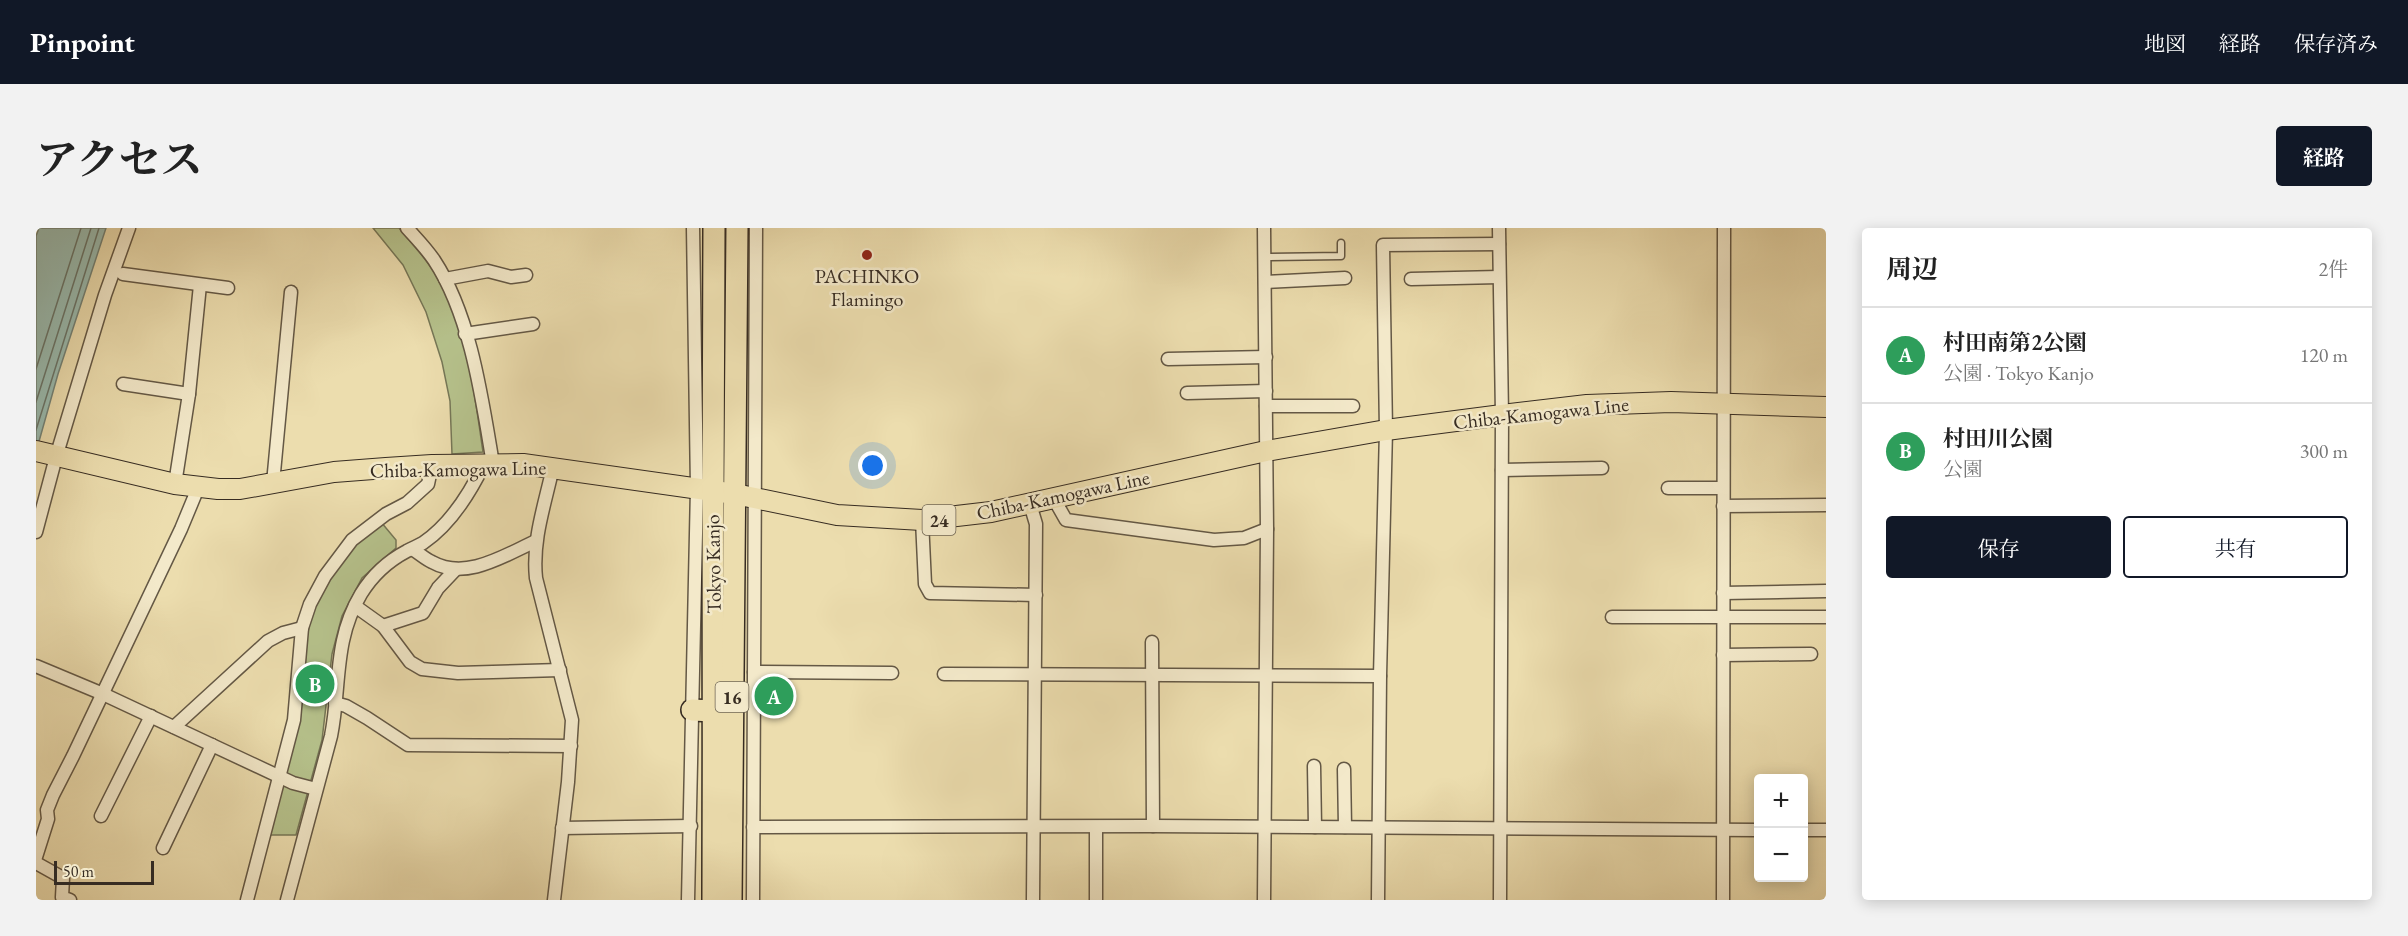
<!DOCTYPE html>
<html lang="ja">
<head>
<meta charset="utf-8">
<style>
	body { margin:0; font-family:"EB Garamond","Noto Serif JP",serif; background:#f2f2f2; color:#222 }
	.controls { position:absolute; right:18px; bottom:18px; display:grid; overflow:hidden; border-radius:6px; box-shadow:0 3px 15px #0003 }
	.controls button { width:54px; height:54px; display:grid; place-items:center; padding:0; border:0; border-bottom:2px solid #e0e0e0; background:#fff; color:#222; font:30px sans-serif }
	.scale { position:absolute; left:18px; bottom:15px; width:100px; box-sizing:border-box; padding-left:6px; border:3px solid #372c22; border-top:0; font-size:16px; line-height:21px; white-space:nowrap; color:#372c22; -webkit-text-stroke:4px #f3e9ca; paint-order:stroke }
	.you { position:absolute; left:837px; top:238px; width:21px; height:21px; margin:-15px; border:4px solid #fff; border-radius:50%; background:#1a73e8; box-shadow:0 0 0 9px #1a73e833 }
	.badge { display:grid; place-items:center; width:39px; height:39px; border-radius:50%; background:#111827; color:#fff; font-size:20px; font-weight:700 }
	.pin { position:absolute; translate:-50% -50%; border:3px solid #fff; box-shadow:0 2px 6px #0006 }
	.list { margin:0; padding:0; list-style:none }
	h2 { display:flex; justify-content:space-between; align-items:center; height:78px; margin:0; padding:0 24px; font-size:26px }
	h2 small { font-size:20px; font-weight:400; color:#767676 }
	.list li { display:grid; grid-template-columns:39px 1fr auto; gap:18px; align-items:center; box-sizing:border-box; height:96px; padding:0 24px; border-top:2px solid #e0e0e0 }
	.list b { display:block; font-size:22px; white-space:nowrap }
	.list p { margin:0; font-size:20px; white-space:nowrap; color:#767676 }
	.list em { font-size:20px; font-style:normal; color:#767676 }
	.actions { display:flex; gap:12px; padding:18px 24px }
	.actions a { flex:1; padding:14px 0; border:2px solid #111827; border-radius:6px; text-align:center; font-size:21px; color:#111827 }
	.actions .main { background:#111827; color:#fff }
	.map { position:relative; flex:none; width:1790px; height:672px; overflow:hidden; border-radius:6px }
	header { display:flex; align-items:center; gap:36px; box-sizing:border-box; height:84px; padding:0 30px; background:#111827; color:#fff }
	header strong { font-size:28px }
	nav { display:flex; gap:33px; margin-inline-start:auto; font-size:21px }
	.intro { display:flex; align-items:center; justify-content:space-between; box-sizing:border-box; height:144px; padding:0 36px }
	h1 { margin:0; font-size:42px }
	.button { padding:15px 27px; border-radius:6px; background:#111827; color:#fff; font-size:21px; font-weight:700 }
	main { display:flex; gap:36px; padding:0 36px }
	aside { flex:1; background:#fff; border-radius:6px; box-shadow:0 3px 15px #0003 }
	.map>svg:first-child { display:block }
	.green { fill:#b6c28c; stroke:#767757; stroke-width:1.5 }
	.water { fill:#99bbb0; stroke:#728277; stroke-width:1.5 }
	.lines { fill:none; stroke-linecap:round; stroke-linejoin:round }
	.shore { stroke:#687469; stroke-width:1.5 }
	.service-casing { stroke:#645845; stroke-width:9 }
	.minor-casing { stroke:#645845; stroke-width:15 }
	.primary-casing { stroke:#372c22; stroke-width:22 }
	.trunk-casing { stroke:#372c22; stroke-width:24 }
	.service { stroke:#f3e9ca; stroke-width:6 }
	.minor { stroke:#f3e9ca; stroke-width:12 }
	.primary { stroke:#ecddae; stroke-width:20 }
	.trunk { stroke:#ecddae; stroke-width:21 }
	.poi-dot { fill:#8f2418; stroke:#f3e9ca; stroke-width:2 }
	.labels { text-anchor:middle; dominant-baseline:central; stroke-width:5; stroke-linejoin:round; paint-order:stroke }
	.shield { fill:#f3e9ca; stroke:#6f6554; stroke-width:1.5 }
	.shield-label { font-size:18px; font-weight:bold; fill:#372c22 }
	.poi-label { font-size:20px; fill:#372c22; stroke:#f3e9ca }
	.street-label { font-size:20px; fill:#372c22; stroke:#f3e9ca }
</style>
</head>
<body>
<header>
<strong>Pinpoint</strong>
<nav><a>地図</a><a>経路</a><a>保存済み</a></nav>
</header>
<div class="intro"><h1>アクセス</h1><a class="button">経路</a></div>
<main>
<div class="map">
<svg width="1790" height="672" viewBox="0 0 1790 672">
	<rect width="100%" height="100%" fill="#ecddae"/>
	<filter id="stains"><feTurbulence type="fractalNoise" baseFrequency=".00333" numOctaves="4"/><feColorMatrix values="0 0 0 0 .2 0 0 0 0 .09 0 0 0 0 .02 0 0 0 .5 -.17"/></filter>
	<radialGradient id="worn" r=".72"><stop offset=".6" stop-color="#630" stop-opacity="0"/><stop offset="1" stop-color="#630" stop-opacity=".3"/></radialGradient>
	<g class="green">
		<path d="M337,0H363C375,15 390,30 400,47C432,100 438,164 447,224L416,226L414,173L406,134L390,84L367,37Z"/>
		<polygon points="345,294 360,312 360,320 326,350 306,388 296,426 286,512 260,607 233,607 266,471 264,441 270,395 286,359 314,319"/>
		<rect x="725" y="450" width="25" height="35"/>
	</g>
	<polygon class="water" points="3,0 70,0 22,146 0,224 0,8"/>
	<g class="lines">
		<g class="shore">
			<polyline points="0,141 45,0"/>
			<polyline points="0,174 55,0"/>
			<polyline points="0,202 63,0"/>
		</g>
		<g class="service-casing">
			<polyline id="service" points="1229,29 1305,28 1305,15"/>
		</g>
		<g class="minor-casing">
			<g id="minor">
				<path d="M371,0C380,10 390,20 398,32C435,88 446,171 457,236"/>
				<polyline points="1463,0 1466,187 1464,672"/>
				<polyline points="87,46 192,60"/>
				<polyline points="409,51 452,43 475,49 490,47"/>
				<polyline points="1375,51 1463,49"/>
				<polyline points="1229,54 1309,50"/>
				<polyline points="429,106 497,96"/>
				<polyline points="1132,131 1230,129"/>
				<polyline points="87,156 153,166"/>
				<polyline points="1151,165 1230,163"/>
				<polyline points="1230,178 1317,178"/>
				<path d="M517,239C509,276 496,312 500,350L536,492L532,554L518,672"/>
				<polyline points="1466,242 1566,240"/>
				<polyline points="237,255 255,64"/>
				<polyline points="139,256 153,166 164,57"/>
				<polyline points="1632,260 1686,260"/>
				<polyline points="1018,271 1030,292 1178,312 1208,310 1231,301"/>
				<polyline points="994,276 1000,296 997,672"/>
				<polyline points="1687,278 1790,277"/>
				<polyline points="886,292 889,356 894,365 1000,367"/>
				<polyline points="0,304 20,229 69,67 93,0"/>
				<path d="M376,321C383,325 389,331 396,334C430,353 469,327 500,313"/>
				<polyline points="1687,365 1790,363"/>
				<polyline points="319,378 347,398 374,434 386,441 422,445 524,442"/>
				<polyline points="1576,389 1790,389"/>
				<polyline points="347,398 387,385 402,360 420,341"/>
				<polyline points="1116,414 1117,598"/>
				<polyline points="1687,427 1775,426"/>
				<polyline points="0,438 67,466 257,555 280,561"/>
				<polyline points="718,444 856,445"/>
				<polyline points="908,446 1344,448"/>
				<polyline points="299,475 310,478 331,490 372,517 535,518"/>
				<polyline points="138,499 232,413 247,405 266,400"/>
				<polyline points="1278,538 1279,599"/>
				<polyline points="1308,541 1309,599"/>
				<polyline points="65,588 115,488"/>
				<polyline points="717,599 1117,598 1722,602"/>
				<polyline points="526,600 655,598"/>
				<polyline points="1768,602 1790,602"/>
				<polyline points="127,620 176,517"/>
				<polyline points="0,629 12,591 11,582 17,567 37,528 145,301 162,260"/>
				<polyline points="0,635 27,650 26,669 34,672"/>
				<polyline points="211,672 258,492 266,400 274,376 289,348 316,312 350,286 371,275 392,256 396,237"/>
				<path d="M251,672L295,508C305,458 297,413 325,366C336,348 352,333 371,323C376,320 382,318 387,315C415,296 434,265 448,236"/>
				<polyline points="652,672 661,260 657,0"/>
				<polyline points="717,672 720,0"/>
				<polyline points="1060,672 1060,599"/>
				<polyline points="1228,672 1231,301 1228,0"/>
				<polyline points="1342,672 1344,448 1350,202 1347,17 1463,16"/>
				<polyline points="1687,672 1688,0"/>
			</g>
		</g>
		<g class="primary-casing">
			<polyline id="primary" points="0,223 139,256 182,261 204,261 298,244 350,240 396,237 487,236 699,266 801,287 886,292 955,284 1230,223 1350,202 1466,187 1551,177 1635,174 1790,179"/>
		</g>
		<g class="trunk-casing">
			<g id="trunk">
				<polyline points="656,482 678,483"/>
				<path d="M677,672C678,448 676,224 678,0"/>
				<polyline points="695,672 701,0"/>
			</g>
		</g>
		<use href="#service" class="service"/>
		<use href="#minor" class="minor"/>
		<use href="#primary" class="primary"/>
		<use href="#trunk" class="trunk"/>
	</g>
	<circle class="poi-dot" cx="831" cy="27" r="6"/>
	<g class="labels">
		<g class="shield">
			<rect x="886.5" y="277" width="33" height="30" rx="4.5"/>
			<rect x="679.5" y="454" width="33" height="30" rx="4.5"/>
		</g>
		<g class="shield-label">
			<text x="903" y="292">24</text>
			<text x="696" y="469">16</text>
		</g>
		<g class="poi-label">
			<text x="831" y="48">PACHINKO<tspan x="831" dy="23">Flamingo</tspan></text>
		</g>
		<g class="street-label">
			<text transform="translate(1505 185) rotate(-6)">Chiba-Kamogawa Line</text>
			<text transform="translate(422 241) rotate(-1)">Chiba-Kamogawa Line</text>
			<text transform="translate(1027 267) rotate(-12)">Chiba-Kamogawa Line</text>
			<text transform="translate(677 336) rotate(-91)">Tokyo Kanjo</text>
		</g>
	</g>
	<rect width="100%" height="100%" filter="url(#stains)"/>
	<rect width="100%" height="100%" fill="url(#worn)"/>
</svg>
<div class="controls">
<button>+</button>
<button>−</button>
</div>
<div class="scale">50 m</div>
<div class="you"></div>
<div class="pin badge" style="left:738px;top:468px;background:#2e9e5b">A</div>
<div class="pin badge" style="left:279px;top:456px;background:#2e9e5b">B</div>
</div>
<aside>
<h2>周辺<small>2件</small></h2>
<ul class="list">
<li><span class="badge" style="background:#2e9e5b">A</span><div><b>村田南第2公園</b><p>公園 · Tokyo Kanjo</p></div><em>120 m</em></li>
<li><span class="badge" style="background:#2e9e5b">B</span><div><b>村田川公園</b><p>公園</p></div><em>300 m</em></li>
</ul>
<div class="actions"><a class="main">保存</a><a>共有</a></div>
</aside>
</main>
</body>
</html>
